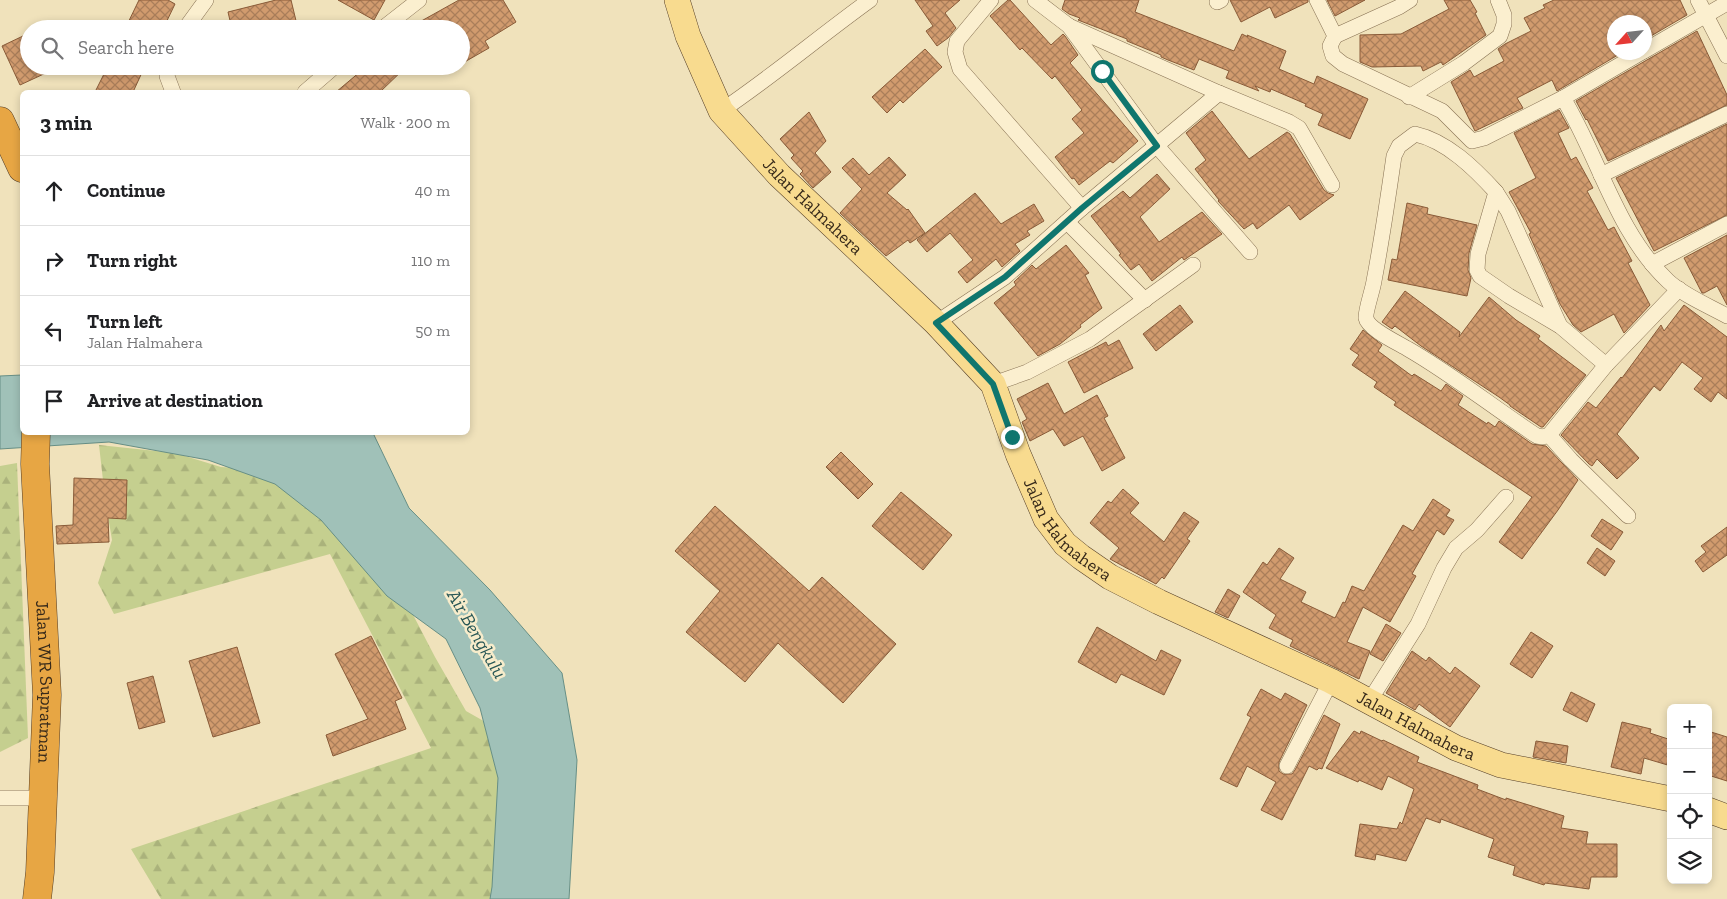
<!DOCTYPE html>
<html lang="en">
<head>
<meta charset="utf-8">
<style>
	body { margin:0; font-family:"Zilla Slab",serif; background:#f6f6f6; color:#202124 }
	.controls { position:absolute; right:15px; bottom:15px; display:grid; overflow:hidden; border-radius:8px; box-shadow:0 2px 8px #0003 }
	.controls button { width:45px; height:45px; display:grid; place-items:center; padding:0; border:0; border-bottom:1px solid #e0e0e0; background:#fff; color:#202124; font:25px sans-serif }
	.compass { position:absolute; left:1607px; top:15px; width:45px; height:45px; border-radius:50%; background:#fff; box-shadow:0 2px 8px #0003; rotate:243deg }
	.stop { position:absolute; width:15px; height:15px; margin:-11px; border:4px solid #0f766e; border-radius:50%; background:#fff }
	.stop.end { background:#0f766e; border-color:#fff; box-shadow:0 1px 5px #0008 }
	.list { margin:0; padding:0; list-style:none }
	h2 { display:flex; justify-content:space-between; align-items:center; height:65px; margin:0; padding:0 20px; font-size:21px }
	h2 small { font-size:16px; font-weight:400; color:#757577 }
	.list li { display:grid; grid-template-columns:32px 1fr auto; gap:15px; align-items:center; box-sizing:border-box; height:70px; padding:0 20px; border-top:1px solid #e0e0e0 }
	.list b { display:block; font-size:19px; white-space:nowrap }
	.list p { margin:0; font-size:16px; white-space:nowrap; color:#757577 }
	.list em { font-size:16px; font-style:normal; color:#757577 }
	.icon { flex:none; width:28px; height:28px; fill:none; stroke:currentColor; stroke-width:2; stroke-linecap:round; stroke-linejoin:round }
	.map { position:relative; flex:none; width:1727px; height:899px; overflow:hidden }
	.search { position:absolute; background:#fff; box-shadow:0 2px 8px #0003; left:20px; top:20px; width:450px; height:55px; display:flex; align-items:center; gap:12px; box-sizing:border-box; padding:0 18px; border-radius:28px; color:#757577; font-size:19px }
	.panel { position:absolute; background:#fff; box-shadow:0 2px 8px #0003; left:20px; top:90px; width:450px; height:345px; border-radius:8px }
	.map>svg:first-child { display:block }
	.forest { fill:url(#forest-firs) }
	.water { fill:#a0c1b8; stroke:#678f86 }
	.building { fill:url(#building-cross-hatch); stroke:#895b38 }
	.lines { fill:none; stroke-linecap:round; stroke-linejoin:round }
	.street-casing { stroke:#887254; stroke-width:16 }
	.primary-casing { stroke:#553f29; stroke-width:26 }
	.highway-casing { stroke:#553f29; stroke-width:29 }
	.street { stroke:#fbefcf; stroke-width:15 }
	.primary { stroke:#f8db8f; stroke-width:25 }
	.highway { stroke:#e7a644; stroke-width:28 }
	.route { stroke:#0f766e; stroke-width:6 }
	.labels { text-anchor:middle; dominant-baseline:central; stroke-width:5; stroke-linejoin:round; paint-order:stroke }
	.street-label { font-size:18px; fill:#36291a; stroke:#f7eccb }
	.water-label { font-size:19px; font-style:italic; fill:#285756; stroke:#f7eccb }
</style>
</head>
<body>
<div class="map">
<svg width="1727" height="899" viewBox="0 0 1727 899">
	<defs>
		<pattern id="forest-firs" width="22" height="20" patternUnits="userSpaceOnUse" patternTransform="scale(1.25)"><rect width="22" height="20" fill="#c5cf8f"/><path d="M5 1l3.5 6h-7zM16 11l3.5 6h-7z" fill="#aab27b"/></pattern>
		<pattern id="building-cross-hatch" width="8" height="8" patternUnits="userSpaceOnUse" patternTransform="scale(1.25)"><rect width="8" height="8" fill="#d19b6e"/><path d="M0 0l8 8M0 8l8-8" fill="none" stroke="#aa7e5a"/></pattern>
	</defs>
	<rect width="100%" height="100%" fill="#f0e2bb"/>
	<g class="forest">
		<polygon points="99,445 175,453 221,467 289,472 409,607 435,657 466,711 517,740 495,899 161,899 131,849 431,748 330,554 114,614 98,583 112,540 105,498"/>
		<polygon points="17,463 28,738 0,752 0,466"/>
	</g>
	<polygon class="water" points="22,375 22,432 373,433 409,508 490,590 562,673 577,760 569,899 490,899 492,887 498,778 480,708 446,639 387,596 321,520 275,484 208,460 109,442 0,449 0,376"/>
	<g class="building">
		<polygon points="139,0 168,0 175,4 163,29 125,29"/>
		<polygon points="276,0 291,0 298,29 232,29 228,12"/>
		<polygon points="338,0 385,0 374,20"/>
		<polygon points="459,0 503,0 516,22 485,41 489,48 461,64 461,29 407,29"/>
		<polygon points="915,0 960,0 945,13 956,28 948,38 937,46 926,31 933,26"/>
		<polygon points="1008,0 1010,0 1051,45 1063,34 1065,36 1078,55 1070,63 1138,141 1113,163 1110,161 1079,185 1074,178 1072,179 1055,157 1084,133 1072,119 1082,110 1055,76 1052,79 1022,48 1020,50 990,16"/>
		<polygon points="1065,0 1139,0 1135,12 1234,51 1242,34 1248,37 1247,35 1286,51 1279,69 1314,84 1317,76 1368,99 1350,139 1318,125 1323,114 1305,106 1306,104 1271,89 1270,92 1255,86 1259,91 1226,78 1229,71 1199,59 1194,70 1168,60 1161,57 1161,55 1127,41 1127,39 1078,20 1080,18 1069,14 1062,9"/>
		<polygon points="1230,0 1308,0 1308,2 1275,18 1270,7 1241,22"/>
		<polygon points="1327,0 1365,0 1335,16"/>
		<polygon points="1444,0 1470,0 1477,12 1475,13 1486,35 1443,65 1441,62 1423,71 1421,66 1372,67 1360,62 1360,35 1401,34 1449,9"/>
		<polygon points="1554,0 1680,0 1687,15 1644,40 1644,22 1614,22 1614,52 1623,52 1557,91 1552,80 1517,98 1523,108 1475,131 1451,82 1470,70 1474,77 1504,61 1498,49 1505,44 1531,31 1524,18 1545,8 1543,5"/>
		<polygon points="1697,31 1727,95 1727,105 1608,161 1587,119 1586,120 1576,101"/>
		<polygon points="23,36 29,48 29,66 61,66 20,85 2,46"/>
		<polygon points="925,49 942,67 903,103 900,100 887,113 872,97"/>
		<polygon points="108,66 145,66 133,92 95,92"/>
		<polygon points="367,66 407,66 380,92 336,92"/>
		<polygon points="1559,110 1569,128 1558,133 1571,160 1576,157 1593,188 1587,191 1608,230 1614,227 1632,261 1628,263 1650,305 1624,333 1614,314 1581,332 1573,325 1560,304 1529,234 1531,233 1509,192 1536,178 1514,133"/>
		<polygon points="1212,111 1249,159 1287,132 1290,134 1324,190 1328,193 1334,195 1300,220 1289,205 1257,229 1253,223 1244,229 1218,201 1219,200 1195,169 1206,160 1186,133"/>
		<polygon points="809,112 826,141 815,153 831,172 813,188 800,174 803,171 791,158 794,155 780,139"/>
		<polygon points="1727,124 1727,215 1654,251 1616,178"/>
		<polygon points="889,157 906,175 887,193 907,210 908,209 925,233 910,243 908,240 886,256 840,213 862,189 842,168 853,158 869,175"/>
		<polygon points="1157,174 1170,189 1140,217 1159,242 1202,212 1222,234 1184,260 1182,257 1152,281 1139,264 1131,270 1119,255 1121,254 1091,216 1123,191 1130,198"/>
		<polygon points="975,193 1001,224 1034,204 1044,221 1027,231 1030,235 1015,244 1020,251 1002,267 996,259 967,283 958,272 973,260 950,233 927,252 917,240"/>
		<polygon points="1407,203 1428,208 1427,214 1477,225 1469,253 1468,270 1471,278 1467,296 1388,280 1392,259 1397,260"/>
		<polygon points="1727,235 1727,305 1717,286 1704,293 1702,293 1684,258"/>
		<polygon points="1066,245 1089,273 1085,275 1102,308 1080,325 1081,327 1060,344 1038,356 994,303 1016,285 1014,282 1032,265 1036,269"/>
		<polygon points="1405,291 1460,332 1459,337 1489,297 1516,320 1540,336 1538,339 1586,375 1543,427 1541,427 1510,406 1510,405 1499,397 1421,346 1395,326 1392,329 1382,322"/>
		<polygon points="1180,305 1193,322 1156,351 1143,334"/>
		<polygon points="1684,305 1727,337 1727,399 1718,392 1711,402 1694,389 1703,378 1682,362 1660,391 1654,386 1617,434 1639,458 1617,479 1597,459 1592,466 1589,464 1561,435 1588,402 1596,408 1621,377 1622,378 1661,325 1664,331"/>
		<polygon points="1363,330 1382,345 1378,351 1412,376 1414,374 1441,391 1446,384 1463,396 1458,405 1487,424 1488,422 1495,427 1499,421 1532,444 1546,446 1578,480 1558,510 1522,559 1499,542 1532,497 1394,405 1396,402 1374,387 1377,382 1352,365 1359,355 1350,349"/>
		<polygon points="1119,340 1133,368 1084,393 1068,362 1106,342 1108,346"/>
		<polygon points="1048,383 1064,414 1097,395 1108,416 1104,418 1125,458 1102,471 1083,436 1064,446 1053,429 1030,441 1022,422 1027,419 1017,399"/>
		<polygon points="841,452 873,484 858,499 826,467"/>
		<polygon points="74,478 127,480 126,519 108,518 109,542 57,544 56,526 73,525"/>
		<polygon points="1123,489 1139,503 1130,513 1164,542 1184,512 1199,522 1187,539 1190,541 1164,579 1162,577 1156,584 1110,559 1119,548 1090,523 1108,501 1111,503"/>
		<polygon points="901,492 952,535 923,570 872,526"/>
		<polygon points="1433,499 1450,510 1446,516 1454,520 1444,535 1437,530 1412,574 1416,576 1390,622 1363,607 1347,642 1370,651 1359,679 1290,646 1293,640 1269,628 1276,615 1243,592 1263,562 1267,565 1279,548 1294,558 1280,579 1306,592 1301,602 1335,618 1343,602 1345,603 1352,586 1364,591 1403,525 1413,531"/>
		<polygon points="715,506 809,591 822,577 896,644 843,703 778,643 745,682 686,632 720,591 675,551"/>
		<polygon points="1602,519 1623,532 1611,550 1591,536"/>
		<polygon points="1727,527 1727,555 1703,572 1695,561 1706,552 1701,546"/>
		<polygon points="1597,548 1615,561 1605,576 1587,563"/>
		<polygon points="1228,589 1240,596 1228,618 1215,612"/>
		<polygon points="1386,624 1401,633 1383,661 1370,654"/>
		<polygon points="1097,627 1156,661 1161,650 1181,660 1164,695 1121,674 1116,683 1078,662"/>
		<polygon points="1531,632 1553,646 1532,678 1510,664"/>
		<polygon points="371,636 402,698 395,701 406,729 333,756 326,735 368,719 335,654"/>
		<polygon points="237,647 260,723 213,737 189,661"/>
		<polygon points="1412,651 1426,661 1429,657 1450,674 1455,667 1480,686 1450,727 1419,704 1415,710 1386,693"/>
		<polygon points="153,676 165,722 139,729 127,683"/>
		<polygon points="1261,689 1281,700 1285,693 1307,705 1279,762 1279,771 1283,774 1292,774 1295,770 1324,715 1340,724 1322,769 1319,768 1317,770 1309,766 1282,820 1261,810 1276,782 1247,766 1237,787 1220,779 1251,717 1247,715"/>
		<polygon points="1571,692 1595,704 1587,722 1563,710"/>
		<polygon points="1622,722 1651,729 1650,733 1671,740 1671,766 1644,758 1641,774 1611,767"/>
		<polygon points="1354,731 1360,734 1361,731 1382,741 1383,740 1419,757 1417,762 1478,785 1477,789 1506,800 1506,798 1564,816 1561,828 1588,832 1586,844 1617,844 1617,877 1591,877 1589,889 1545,883 1544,885 1513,875 1515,866 1488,857 1494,839 1441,819 1440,823 1426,818 1406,861 1376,854 1375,860 1355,856 1360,824 1397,829 1400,822 1402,824 1414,789 1388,776 1382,790 1359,780 1358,782 1326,768"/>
		<polygon points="1708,731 1727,737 1727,781 1708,775"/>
		<polygon points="1536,741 1568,746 1566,763 1533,757"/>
	</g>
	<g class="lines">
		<g class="street-casing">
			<g id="street">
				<polyline points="991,0 957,41 955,52 960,69 1082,208"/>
				<polyline points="1035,0 1069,26 1219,93"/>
				<path d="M1317,0L1335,36L1330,46L1333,56L1343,64L1442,111L1472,141L1484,138L1563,98C1599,157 1616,232 1668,281C1683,295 1709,306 1727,316"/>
				<polyline points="1698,0 1727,56"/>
				<polyline points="1217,2 1221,0"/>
				<polyline points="1069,26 1157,146 1250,252"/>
				<polyline points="185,29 206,0"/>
				<polyline points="382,29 419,0"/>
				<polyline points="1335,36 1399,7 1410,0"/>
				<polyline points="1644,51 1727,3"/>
				<polyline points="167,66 167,76 173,92"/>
				<polyline points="305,92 335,66"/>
				<polyline points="1409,97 1464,63 1500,36 1504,24 1504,15 1498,0"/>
				<polyline points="1563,98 1642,52"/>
				<path d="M721,111C773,76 820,36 870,0"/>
				<path d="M1415,134C1447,141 1475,169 1496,192L1478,254L1477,270L1480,276L1509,296L1560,326L1606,365L1549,435L1543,437L1537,436C1494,408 1453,375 1408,349C1398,343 1368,329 1366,318C1365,312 1373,289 1374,281C1382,239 1388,198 1394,156L1399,146Z"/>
				<polyline points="1601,175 1727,114"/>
				<polyline points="1496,192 1508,211 1560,326"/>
				<polyline points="1067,222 1145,300"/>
				<polyline points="1652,264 1727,224"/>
				<polyline points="936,323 1005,277 1082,208 1219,93 1289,122 1299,128 1332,185"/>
				<polyline points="1606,365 1679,289"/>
				<polyline points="993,384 1027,372 1090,339 1193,265"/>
				<polyline points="1549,435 1571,460 1628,516"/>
				<polyline points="1370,700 1418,624 1444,568 1456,548 1477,530 1506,497"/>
				<polyline points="1287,766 1331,681"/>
				<polyline points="0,798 43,798"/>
			</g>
		</g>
		<g class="primary-casing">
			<g id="primary">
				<path id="s1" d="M677,0L688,36L721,111L779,175L936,323L993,384L1018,454L1046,519L1065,544L1081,557L1110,577L1159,602L1331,681L1456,748L1501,765L1671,799"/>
				<polyline points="1708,810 1727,817"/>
			</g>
		</g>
		<g class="highway-casing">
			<g id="highway">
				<polyline points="0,121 22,168"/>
				<path id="s2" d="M36,432L35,464L47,695L40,872L37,899"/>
			</g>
		</g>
		<use href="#street" class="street"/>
		<use href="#primary" class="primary"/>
		<use href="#highway" class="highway"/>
	</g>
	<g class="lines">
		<polyline class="route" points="1012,437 993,384 936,323 1005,277 1082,208 1157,146 1102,71"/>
	</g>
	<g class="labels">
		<g class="street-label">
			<text stroke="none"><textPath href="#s1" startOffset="252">Jalan Halmahera</textPath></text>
			<text stroke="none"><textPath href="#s1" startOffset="672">Jalan Halmahera</textPath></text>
			<text stroke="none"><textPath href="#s2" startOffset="250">Jalan WR Supratman</textPath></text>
			<text stroke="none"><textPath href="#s1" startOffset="1078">Jalan Halmahera</textPath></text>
		</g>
		<g class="water-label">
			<text transform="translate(477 634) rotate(60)">Air Bengkulu</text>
		</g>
	</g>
</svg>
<div class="controls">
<button>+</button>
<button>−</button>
<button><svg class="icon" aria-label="locate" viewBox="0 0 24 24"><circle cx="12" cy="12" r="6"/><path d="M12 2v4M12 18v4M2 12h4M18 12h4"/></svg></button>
<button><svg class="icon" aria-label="layers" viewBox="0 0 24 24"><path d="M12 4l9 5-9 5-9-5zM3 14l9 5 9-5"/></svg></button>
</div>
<svg class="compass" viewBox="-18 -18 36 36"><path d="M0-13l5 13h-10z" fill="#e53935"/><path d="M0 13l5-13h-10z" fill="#757577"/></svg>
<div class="stop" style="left:1102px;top:71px"></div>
<div class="stop end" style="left:1012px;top:437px"></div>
<div class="search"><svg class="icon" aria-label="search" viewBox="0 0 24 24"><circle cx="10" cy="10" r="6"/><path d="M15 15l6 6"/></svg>Search here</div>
<section class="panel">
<h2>3 min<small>Walk · 200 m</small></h2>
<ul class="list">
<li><svg class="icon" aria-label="ahead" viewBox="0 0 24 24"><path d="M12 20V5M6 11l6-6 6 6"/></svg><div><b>Continue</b></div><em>40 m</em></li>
<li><svg class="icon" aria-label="right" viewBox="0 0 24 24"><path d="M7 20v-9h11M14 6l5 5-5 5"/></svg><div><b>Turn right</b></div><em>110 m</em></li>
<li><svg class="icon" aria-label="left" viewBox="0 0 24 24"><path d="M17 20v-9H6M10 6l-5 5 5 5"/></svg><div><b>Turn left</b><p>Jalan Halmahera</p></div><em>50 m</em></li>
<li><svg class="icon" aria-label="arrive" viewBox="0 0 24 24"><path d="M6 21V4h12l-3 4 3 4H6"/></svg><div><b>Arrive at destination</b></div></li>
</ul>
</section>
</div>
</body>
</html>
